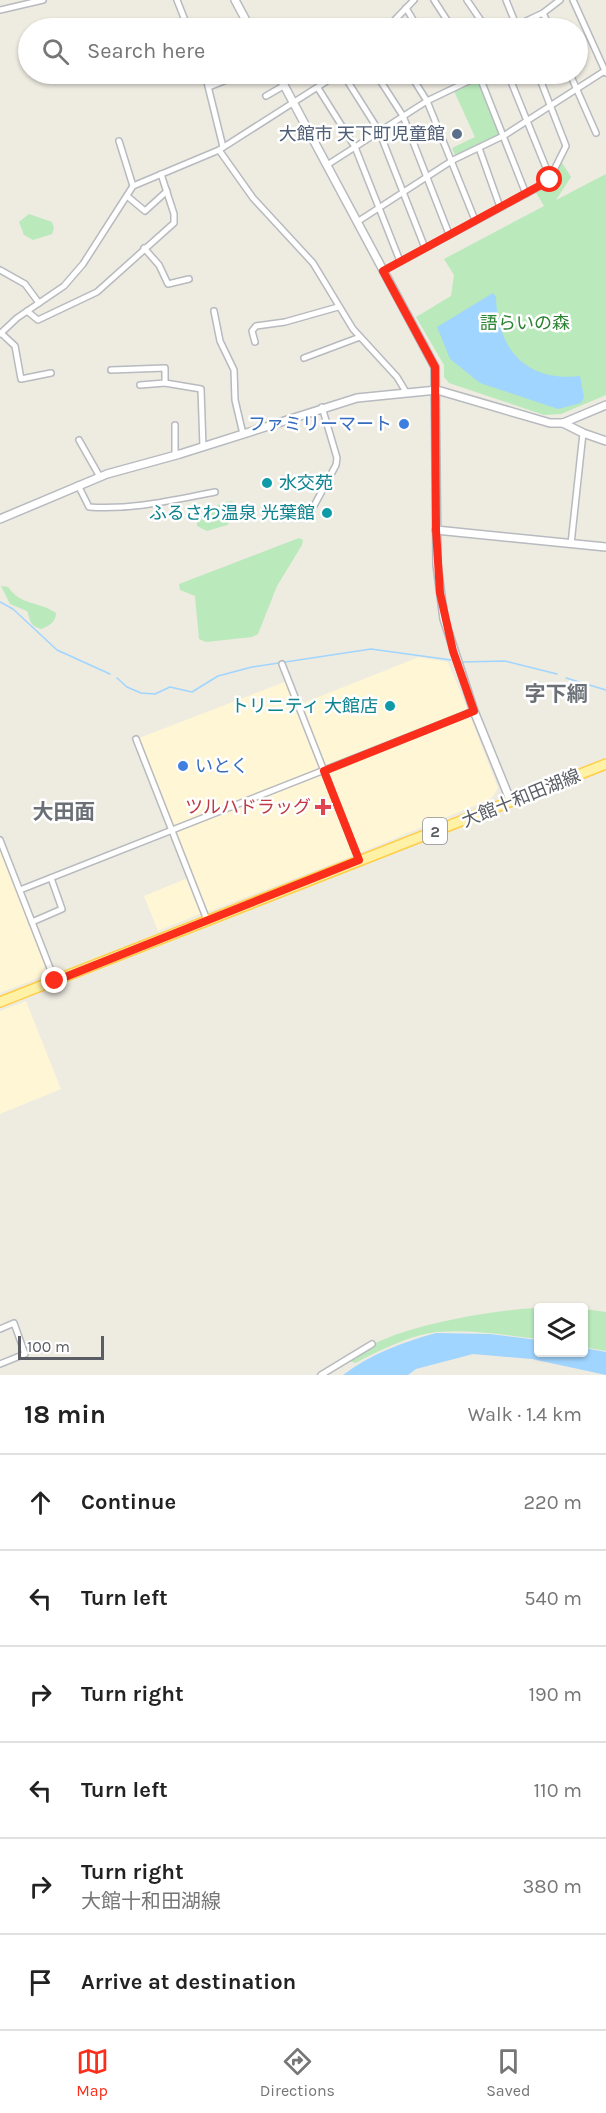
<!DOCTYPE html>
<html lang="en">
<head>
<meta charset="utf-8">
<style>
	body { margin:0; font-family:Karla,"Noto Sans JP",sans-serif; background:#f2f2f2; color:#222 }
	.controls { position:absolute; right:18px; bottom:18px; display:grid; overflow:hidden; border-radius:6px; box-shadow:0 2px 4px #0004 }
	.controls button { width:54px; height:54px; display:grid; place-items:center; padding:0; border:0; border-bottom:2px solid #e0e0e0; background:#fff; color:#222; font:30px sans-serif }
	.scale { position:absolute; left:18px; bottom:15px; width:86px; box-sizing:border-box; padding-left:6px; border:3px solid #5a5e64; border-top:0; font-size:16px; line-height:21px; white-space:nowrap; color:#5a5e64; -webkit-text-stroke:4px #fff; paint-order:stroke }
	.stop { position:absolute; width:18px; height:18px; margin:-14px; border:4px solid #fa2e1b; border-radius:50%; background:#fff }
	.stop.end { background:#fa2e1b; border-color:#fff; box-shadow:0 2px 6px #0008 }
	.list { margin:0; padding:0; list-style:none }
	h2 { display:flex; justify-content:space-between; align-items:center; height:78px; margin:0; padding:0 24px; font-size:26px }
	h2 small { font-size:20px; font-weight:400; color:#767676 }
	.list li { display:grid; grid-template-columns:39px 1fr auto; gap:18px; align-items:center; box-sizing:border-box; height:96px; padding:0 24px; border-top:2px solid #e0e0e0 }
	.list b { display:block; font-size:22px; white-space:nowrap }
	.list p { margin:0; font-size:20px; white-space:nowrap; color:#767676 }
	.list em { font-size:20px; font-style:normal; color:#767676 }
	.icon { flex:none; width:33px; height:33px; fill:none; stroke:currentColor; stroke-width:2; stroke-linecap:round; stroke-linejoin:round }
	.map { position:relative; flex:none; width:606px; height:1375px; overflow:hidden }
	.search { position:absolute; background:#fff; box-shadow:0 2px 4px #0004; left:18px; right:18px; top:18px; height:66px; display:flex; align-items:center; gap:15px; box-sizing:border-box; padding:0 21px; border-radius:33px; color:#767676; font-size:22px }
	.sheet { height:654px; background:#fff }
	nav { display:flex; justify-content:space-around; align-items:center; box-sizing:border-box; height:84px; border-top:2px solid #e0e0e0; background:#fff; font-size:16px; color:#767676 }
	nav a { display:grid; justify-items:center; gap:3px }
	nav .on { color:#fa2e1b }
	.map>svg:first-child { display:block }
	.commercial { fill:#fff6d5 }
	.green { fill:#bae9bb }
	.water { fill:#a0d5ff }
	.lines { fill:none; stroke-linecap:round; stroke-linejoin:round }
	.stream { stroke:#a0d5ff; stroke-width:1.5 }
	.minor-casing { stroke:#b7babf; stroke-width:8 }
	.tertiary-casing { stroke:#b7babf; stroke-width:10 }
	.primary-casing { stroke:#ffce49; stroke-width:12 }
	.minor { stroke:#fff; stroke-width:5 }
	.tertiary { stroke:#fff; stroke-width:7 }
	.primary { stroke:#fff1a5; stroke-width:9 }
	.route { stroke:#fa2e1b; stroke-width:8 }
	.service-dot { fill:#5c6f8a; stroke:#fff; stroke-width:2 }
	.shop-dot { fill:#3f7fe0; stroke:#fff; stroke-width:2 }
	.culture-dot { fill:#0f9aa8; stroke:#fff; stroke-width:2 }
	.health-dot { fill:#e0444e; stroke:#fff; stroke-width:2 }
	.labels { text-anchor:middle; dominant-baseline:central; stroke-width:5; stroke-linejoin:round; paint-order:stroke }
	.shield { fill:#fff; stroke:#8c8e92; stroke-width:1.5 }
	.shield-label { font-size:16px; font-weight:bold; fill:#5a5e64 }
	.service-label { font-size:18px; fill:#4e5e75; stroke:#fff; text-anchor:end }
	.park-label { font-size:18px; fill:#2b8230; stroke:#fff }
	.shop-label { font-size:18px; fill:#366cbe; stroke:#fff; text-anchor:end }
	.culture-label { font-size:18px; fill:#0d838f; stroke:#fff; text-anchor:end }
	.street-label { font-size:18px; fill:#5a5e64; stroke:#fff }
	.health-label { font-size:18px; fill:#be3a42; stroke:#fff; text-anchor:end }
	.quarter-label { font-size:21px; font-weight:bold; fill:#6a7076; stroke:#fff }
</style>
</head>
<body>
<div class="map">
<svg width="606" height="1375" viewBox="0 0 606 1375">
	<rect width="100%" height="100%" fill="#eeebe1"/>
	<g class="commercial">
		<polygon points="419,657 448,662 467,708 455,716 325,768 301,704"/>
		<polygon points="287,681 321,769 174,827 139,738"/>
		<polygon points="471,718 498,788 491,799 359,853 328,772 438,728"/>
		<polygon points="321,774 355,855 207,912 175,831"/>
		<polygon points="0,848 48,974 0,993"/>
		<polygon points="188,878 202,913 158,931 144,896"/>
		<polygon points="26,1001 61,1089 0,1114 0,1011"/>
	</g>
	<g class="green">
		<polygon points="477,80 501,133 455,155 452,148 475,137 454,91"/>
		<polygon points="561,161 571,177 556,200 606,174 606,395 561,414 544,415 449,383 444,377 444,365 416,317 451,296 454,275 444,259 544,206 535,191 550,183"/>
		<polygon points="29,214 52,222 54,228 52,234 33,240 24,235 19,222"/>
		<polygon points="231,501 236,503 237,513 227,525 207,531 197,526 197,517 222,503"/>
		<polygon points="299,538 303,540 302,545 277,586 258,634 252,637 206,642 199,639 195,596 180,590 179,584"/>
		<path d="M1,586L8,587C21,606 39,601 56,613C56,622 49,626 41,629C29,625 31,621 27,611L10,604Z"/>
		<path d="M538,1308V1339C505,1335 470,1329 437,1332C409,1335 379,1351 355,1363L350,1361C376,1328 497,1309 538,1308Z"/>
		<polygon points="584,1309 606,1312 606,1351 584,1347"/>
	</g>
	<g class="water">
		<path d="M493,293L496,297C497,349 526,382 580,376L584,397L581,403L558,409L480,383L450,359L437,327Z"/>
		<path d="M436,1333L490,1334L538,1340V1352H584V1348L606,1352V1375L532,1359L473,1354L416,1369L408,1375H343C371,1354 403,1342 436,1333Z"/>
	</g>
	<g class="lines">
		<g class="stream">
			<polyline points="0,602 13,609 57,650 110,674"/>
			<polyline points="462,662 505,661 557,674"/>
			<polyline points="117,678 127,687 141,693 155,694 170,687 192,692 218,676 252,667 371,649 451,660"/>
			<polyline points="566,678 606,690"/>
		</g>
		<g class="minor-casing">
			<g id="minor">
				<polyline points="177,0 188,28"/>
				<polyline points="434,0 452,28"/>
				<polyline points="467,0 486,28"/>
				<polyline points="506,0 517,27"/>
				<polyline points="573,0 606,73"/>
				<polyline points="406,8 418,28"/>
				<polyline points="0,10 43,0"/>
				<polyline points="543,13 550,28"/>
				<polyline points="387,28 414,0"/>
				<polyline points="511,28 543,13 560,0"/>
				<polyline points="205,74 223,147"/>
				<polyline points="343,74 379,131 425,248"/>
				<polyline points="376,74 403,116 449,234"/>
				<polyline points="410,74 427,101 475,220"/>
				<polyline points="508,74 551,180"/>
				<polyline points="570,74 596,133"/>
				<polyline points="479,75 526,194"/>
				<polyline points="209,87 236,76"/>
				<polyline points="318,88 355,147 400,261"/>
				<polyline points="266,96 285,85"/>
				<polyline points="119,141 133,186"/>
				<polyline points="479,148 500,207"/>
				<polyline points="219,150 253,198 313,263 353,329 397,377 406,392"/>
				<polyline points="327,165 427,101 479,76"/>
				<polyline points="127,196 145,211 167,191"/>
				<polyline points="357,222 453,160 505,135 606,70"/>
				<polyline points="144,248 159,265 168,284 189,279"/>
				<polyline points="0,270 25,284 39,303"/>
				<polyline points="383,271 548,182 566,146 538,74"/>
				<polyline points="27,311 38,320 97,292 174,223 174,214 161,174"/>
				<polyline points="214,311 220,341 234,370 235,400 243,434"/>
				<polyline points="1,333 15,346 21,379 51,373"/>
				<polyline points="0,334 17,318 64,286 83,264 133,186 219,150 338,74"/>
				<polyline points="255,342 252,331 256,326 285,322 338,307"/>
				<polyline points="304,358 360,337"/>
				<polyline points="111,370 165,368 165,383 140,385"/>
				<polyline points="165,383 201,389 203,447"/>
				<polyline points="175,425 175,455"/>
				<polyline points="79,440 100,477"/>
				<path d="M78,485L89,507C133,510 173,500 215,492"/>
				<polyline points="308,517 336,465 337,458 322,407"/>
				<polyline points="571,544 583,433"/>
				<polyline points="282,664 359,860"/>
				<polyline points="136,739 207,920"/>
				<polyline points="0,840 55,981"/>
				<polyline points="20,890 474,711"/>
				<polyline points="32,922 62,909 51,878"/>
				<polyline points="0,1329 14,1323 25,1354 0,1364"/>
				<polyline points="321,1375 372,1344"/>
			</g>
		</g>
		<g class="tertiary-casing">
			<g id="tertiary">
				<polyline points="235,0 250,28"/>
				<polyline points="278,74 435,367 437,565 444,619 474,711 511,802"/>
				<polyline points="563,423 583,433 606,441"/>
				<polyline points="0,519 107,474 180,454 357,398 437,390 550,423 563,423 606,405"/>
				<polyline points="436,530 606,547"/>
			</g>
		</g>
		<g class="primary-casing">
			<polyline id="primary" points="0,1002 606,764"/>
		</g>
		<use href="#minor" class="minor"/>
		<use href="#tertiary" class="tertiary"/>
		<use href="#primary" class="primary"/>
	</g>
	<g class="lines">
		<polyline class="route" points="55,981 359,860 324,771 474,711 453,651 440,593 436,530 435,367 383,271 550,180"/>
	</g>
	<circle class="service-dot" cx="457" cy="134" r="6"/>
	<g class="shop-dot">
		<circle cx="404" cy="424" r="6"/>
		<circle cx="183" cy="766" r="6"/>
	</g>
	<g class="culture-dot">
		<circle cx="267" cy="483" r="6"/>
		<circle cx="327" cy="513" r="6"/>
		<circle cx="390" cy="706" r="6"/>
	</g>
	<path class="health-dot" d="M320 798h6v6h6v6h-6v6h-6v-6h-6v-6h6z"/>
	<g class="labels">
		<rect class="shield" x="423" y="818" width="24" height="26" rx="4.5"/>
		<g class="shield-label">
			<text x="435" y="831">2</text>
		</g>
		<g class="service-label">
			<text x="445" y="134">大館市 天下町児童館</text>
		</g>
		<g class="park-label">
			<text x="525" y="323">語らいの森</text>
		</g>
		<g class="shop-label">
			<text x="392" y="424">ファミリーマート</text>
			<text x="195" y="766" text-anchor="start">いとく</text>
		</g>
		<g class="culture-label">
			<text x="279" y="483" text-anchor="start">水交苑</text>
			<text x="315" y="513">ふるさわ温泉 光葉館</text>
			<text x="378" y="706">トリニティ 大館店</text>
		</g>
		<g class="street-label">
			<text transform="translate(521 798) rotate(-22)">大館十和田湖線</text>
		</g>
		<g class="health-label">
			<text x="311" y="807">ツルハドラッグ</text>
		</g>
		<g class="quarter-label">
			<text x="556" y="694">字下綱</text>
			<text x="64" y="812">大田面</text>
		</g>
	</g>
</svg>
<div class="controls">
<button><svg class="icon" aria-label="layers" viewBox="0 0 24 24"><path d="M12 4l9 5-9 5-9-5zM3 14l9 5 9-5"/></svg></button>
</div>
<div class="scale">100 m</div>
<div class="stop" style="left:550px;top:180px"></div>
<div class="stop end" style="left:55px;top:981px"></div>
<div class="search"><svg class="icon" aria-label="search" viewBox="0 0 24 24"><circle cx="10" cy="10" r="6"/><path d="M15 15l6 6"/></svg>Search here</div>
</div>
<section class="sheet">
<h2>18 min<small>Walk · 1.4 km</small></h2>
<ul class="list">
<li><svg class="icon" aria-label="ahead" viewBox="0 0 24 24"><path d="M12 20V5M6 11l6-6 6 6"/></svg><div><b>Continue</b></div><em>220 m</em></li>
<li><svg class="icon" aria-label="left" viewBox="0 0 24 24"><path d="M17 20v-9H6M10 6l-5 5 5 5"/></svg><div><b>Turn left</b></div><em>540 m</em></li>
<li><svg class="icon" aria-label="right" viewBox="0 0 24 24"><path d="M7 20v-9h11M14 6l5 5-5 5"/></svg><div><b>Turn right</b></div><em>190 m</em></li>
<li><svg class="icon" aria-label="left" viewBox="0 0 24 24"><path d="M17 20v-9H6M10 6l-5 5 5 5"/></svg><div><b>Turn left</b></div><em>110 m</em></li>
<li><svg class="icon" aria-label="right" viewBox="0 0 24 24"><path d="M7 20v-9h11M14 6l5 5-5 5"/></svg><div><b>Turn right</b><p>大館十和田湖線</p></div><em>380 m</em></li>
<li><svg class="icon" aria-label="arrive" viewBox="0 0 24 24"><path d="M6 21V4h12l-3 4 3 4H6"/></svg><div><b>Arrive at destination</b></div></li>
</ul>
</section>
<nav>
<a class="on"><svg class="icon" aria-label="map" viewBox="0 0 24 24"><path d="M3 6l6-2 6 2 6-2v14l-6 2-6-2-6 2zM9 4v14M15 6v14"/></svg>Map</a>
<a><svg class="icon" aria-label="directions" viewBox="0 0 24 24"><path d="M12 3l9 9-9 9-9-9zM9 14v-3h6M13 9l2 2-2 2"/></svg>Directions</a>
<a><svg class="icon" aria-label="saved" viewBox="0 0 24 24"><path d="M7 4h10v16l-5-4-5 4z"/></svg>Saved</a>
</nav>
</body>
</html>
